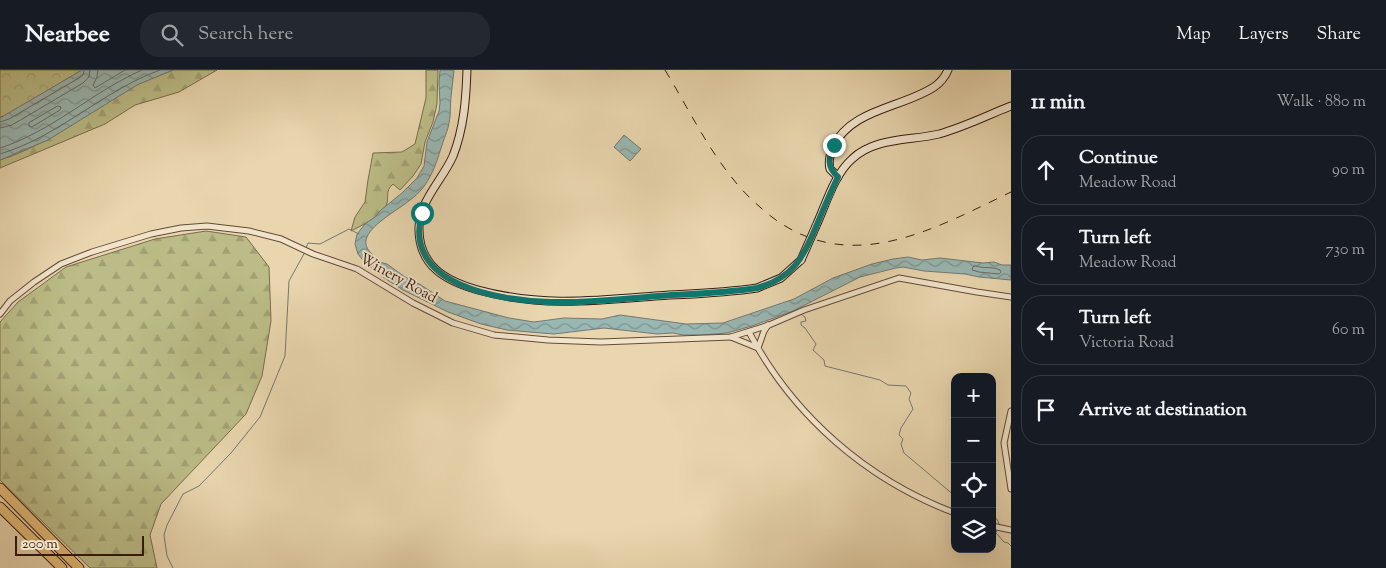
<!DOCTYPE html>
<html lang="en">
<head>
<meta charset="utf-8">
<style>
	body { margin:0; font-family:"Sorts Mill Goudy",serif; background:#242831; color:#f1f3f6 }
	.controls { position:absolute; right:15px; bottom:15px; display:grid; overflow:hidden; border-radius:10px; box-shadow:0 5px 20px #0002 }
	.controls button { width:45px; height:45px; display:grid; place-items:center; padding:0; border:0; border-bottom:1px solid #363941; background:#171b24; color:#f1f3f6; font:25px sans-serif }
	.scale { position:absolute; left:15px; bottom:12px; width:129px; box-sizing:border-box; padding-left:5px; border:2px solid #391c11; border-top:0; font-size:14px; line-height:18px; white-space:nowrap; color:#391c11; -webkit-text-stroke:4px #f1e4cb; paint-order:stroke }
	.stop { position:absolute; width:15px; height:15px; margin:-11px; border:4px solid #0f766e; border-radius:50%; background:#fff }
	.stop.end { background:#0f766e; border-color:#fff; box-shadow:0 1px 5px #0008 }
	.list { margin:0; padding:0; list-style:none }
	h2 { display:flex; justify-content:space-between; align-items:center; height:65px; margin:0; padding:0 20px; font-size:21px }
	h2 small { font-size:16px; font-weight:400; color:#9ea1a6 }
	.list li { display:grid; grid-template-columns:32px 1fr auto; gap:15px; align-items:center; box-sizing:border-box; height:70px; margin:0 10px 10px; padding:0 10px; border:1px solid #363941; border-radius:20px }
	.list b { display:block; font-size:19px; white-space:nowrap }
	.list p { margin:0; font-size:16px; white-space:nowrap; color:#9ea1a6 }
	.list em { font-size:16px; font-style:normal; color:#9ea1a6 }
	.icon { flex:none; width:28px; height:28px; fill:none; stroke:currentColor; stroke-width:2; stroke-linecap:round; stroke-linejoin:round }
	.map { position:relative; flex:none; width:1011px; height:498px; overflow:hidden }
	header { display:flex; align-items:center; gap:30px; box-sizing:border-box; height:70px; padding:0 25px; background:#171b24; border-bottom:1px solid #363941 }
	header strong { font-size:24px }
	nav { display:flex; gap:28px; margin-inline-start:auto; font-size:18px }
	.search { width:350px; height:45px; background:#242831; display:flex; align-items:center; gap:12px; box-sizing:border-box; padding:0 18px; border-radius:20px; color:#9ea1a6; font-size:19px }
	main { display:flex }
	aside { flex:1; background:#171b24 }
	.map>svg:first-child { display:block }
	.forest { fill:url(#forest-firs); stroke:#7a6c4c }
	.park { fill:url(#park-crowns); stroke:#7a6c4c }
	.water { fill:url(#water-waves); stroke:#737972 }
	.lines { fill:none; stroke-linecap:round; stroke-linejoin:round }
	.shore { stroke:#696a62; stroke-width:1 }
	.stream { stroke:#737972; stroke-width:1 }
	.street-casing { stroke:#654a38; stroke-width:7 }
	.secondary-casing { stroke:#391c11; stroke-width:9 }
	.highway-casing { stroke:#391c11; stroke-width:11 }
	.street { stroke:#f1e4cb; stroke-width:5 }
	.secondary { stroke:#f1e4cb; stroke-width:7 }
	.highway { stroke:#e4bb78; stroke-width:9 }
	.rail { stroke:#391c11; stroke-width:1; stroke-dasharray:9 9; stroke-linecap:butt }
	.secondary-bridge-casing { stroke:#391c11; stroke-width:9; stroke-linecap:butt }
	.secondary-bridge { stroke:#f1e4cb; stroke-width:7 }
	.route { stroke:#0f766e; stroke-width:6 }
	.labels { text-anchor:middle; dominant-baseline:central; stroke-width:4; stroke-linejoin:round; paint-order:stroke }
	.street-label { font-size:15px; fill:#391c11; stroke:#f1e4cb }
</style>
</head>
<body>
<header>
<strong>Nearbee</strong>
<div class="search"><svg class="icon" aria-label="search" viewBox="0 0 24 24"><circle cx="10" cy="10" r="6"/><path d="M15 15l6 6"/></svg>Search here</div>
<nav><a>Map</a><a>Layers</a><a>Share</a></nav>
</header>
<main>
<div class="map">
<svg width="1011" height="498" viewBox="0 0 1011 498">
	<defs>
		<pattern id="forest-firs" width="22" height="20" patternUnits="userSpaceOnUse" patternTransform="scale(1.25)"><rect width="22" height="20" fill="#bbbc87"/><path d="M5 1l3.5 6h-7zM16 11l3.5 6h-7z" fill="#a2a174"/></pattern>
		<pattern id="park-crowns" width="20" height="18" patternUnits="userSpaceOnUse" patternTransform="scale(1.25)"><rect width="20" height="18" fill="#bbbc87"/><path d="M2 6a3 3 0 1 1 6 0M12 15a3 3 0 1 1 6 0" fill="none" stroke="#a2a174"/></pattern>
		<pattern id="water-waves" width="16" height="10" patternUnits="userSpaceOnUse" patternTransform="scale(1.25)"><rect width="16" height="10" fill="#99b7b3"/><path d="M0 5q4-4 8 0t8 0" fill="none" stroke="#7e9490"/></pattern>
	</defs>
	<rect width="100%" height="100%" fill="#e9d6af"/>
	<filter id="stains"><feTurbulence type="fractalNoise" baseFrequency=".004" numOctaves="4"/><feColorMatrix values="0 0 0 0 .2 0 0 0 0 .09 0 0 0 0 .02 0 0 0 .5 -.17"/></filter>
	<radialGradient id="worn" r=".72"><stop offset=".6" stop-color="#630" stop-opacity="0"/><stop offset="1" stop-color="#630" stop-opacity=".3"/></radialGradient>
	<g class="forest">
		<path d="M173,0H217L179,22L135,35L105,54L0,98V90C51,74 91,39 138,14C149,8 162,5 173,0Z"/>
		<path d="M426,0H438L437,34L433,52L425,72L421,94L413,106L400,120L393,114C384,122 390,127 386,136C381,146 361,156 351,161L355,147L365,132L368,110L373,83L402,82L415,74L426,28Z"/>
		<polygon points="206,161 246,167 269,197 271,251 262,306 246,344 161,434 150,465 157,498 90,498 0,410 0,252 18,232 66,197 155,169"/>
	</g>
	<polygon class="park" points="0,0 82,0 7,45 0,47"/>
	<g class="water">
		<polygon points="82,0 173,0 137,15 48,70 0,90 0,48"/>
		<path d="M440,0H454C453,9 452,18 451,27C450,35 451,45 449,53C448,60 445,66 443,72C436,94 430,116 410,130C398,140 373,153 367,167C362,179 374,184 379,192L387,194L405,207L421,215L445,231L509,248L534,252L564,248L602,249L620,245L686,254L723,253L794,229L833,208L872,194L893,189L908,187L922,190L940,188L983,193L994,192L1002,195H1011V210L979,207L965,204L924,201L903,197L896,198L860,207L793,241L752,256L727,263L703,265H683L673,263L657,264L604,258L554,264L541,263L507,260L481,254L448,242L403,220L383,207L366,194L358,184L355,174L357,164L365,154L375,147L381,140L402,123L417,108L424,96L427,72L439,41L440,33L439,13Z"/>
		<polygon points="624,65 641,79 630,91 614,77"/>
	</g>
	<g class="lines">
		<g class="shore">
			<polyline points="98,0 97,7 93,15 95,18 125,0"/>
			<polygon points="58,36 61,37 60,40 32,57 29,56 29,53"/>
			<polyline points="0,52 9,49 79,8 83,5 84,0"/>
			<polyline points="0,58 12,55 83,13 89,7 90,0"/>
			<path d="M0,78C53,61 92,22 142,0"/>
			<path d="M0,84C60,66 102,21 160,0"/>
			<path d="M976,196C984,199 992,196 1000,200L1001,202L999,204L979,202L972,200L973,197Z"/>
		</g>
		<g class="stream">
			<polyline points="306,178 308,173 320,174 349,159 359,164"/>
			<polyline points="801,244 805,247 806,251 801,252 801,255 805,258 816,274 813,280 824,290 825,296 880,310 888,315 906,316 911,323 909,329 913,339 901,358 899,365 903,369 901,374 904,383 955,426"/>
			<polyline points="992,448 997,449 999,454"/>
			<polyline points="997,460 996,463 1004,472 1008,473 1011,476"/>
			<polyline points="173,498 167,486 164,465 167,455 183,424 199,416 231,383 260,347 285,286 289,211 305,182"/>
		</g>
		<g class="street-casing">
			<g id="street">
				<polyline points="0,244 10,231 34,212 61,194 92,182 151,164 181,158 207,156 249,161 281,169 313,184 357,199 413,233 453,253 494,265 548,270 601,272 731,267 769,255 804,240 899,208 977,222 1011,227"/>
				<path d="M749,262C793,346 867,410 955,443"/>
				<polyline points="731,267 758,278 764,261 768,255"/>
				<polyline points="1011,341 1004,373 1011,419"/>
				<polyline points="992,456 1011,460"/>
			</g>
		</g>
		<g class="secondary-casing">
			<g id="secondary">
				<path d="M467,0C466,29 464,58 453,86C443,109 420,130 419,157C418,196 446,211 478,220C540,237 593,231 655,226C689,224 724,223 757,218L781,208L801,190"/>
				<path d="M838,107L830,99C828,91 830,84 833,77C851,39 902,38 934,17C940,13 945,7 948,0"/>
				<path d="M816,156C826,134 834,105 852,89C875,67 910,71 939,64C964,57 988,45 1011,36"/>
			</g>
		</g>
		<g class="highway-casing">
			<g id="highway">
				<polyline points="0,418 79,498"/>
				<polyline points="0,437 62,498"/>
			</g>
		</g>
		<use href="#street" class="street"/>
		<use href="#secondary" class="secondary"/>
		<use href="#highway" class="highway"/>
		<path class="rail" d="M665,0C687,36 706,76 733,109C743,122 755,133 768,144C848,208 932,160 1011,122"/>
		<g class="secondary-bridge-casing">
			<polyline id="secondary-bridge" points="801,190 816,156"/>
		</g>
		<use href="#secondary-bridge" class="secondary-bridge"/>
	</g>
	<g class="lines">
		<path class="route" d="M422,143C401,216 502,231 551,232C587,233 623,229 658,226C691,224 725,223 757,218C793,208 803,188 816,157C823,140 830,123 838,107C827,97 828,88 834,75"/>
	</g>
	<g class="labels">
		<g class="street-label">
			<text transform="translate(398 209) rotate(29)">Winery Road</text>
		</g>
	</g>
	<rect width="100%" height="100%" filter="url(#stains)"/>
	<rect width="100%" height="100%" fill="url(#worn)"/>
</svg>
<div class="controls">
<button>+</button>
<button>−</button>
<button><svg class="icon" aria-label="locate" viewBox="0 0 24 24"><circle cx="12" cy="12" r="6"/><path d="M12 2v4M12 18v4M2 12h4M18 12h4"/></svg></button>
<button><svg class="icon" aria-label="layers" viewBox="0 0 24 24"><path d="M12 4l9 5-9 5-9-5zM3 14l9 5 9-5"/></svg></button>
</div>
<div class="scale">200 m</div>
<div class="stop" style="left:422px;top:143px"></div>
<div class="stop end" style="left:834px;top:75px"></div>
</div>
<aside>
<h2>11 min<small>Walk · 880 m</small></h2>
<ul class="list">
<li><svg class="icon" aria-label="ahead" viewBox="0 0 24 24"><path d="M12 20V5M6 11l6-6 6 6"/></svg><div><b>Continue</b><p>Meadow Road</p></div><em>90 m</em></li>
<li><svg class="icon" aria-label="left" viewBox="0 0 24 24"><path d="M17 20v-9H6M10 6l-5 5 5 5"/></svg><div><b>Turn left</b><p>Meadow Road</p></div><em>730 m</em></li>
<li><svg class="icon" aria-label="left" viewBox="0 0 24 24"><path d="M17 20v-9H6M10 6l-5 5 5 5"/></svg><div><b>Turn left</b><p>Victoria Road</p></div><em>60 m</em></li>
<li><svg class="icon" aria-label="arrive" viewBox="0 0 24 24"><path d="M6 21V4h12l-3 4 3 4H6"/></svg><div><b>Arrive at destination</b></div></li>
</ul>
</aside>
</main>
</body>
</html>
